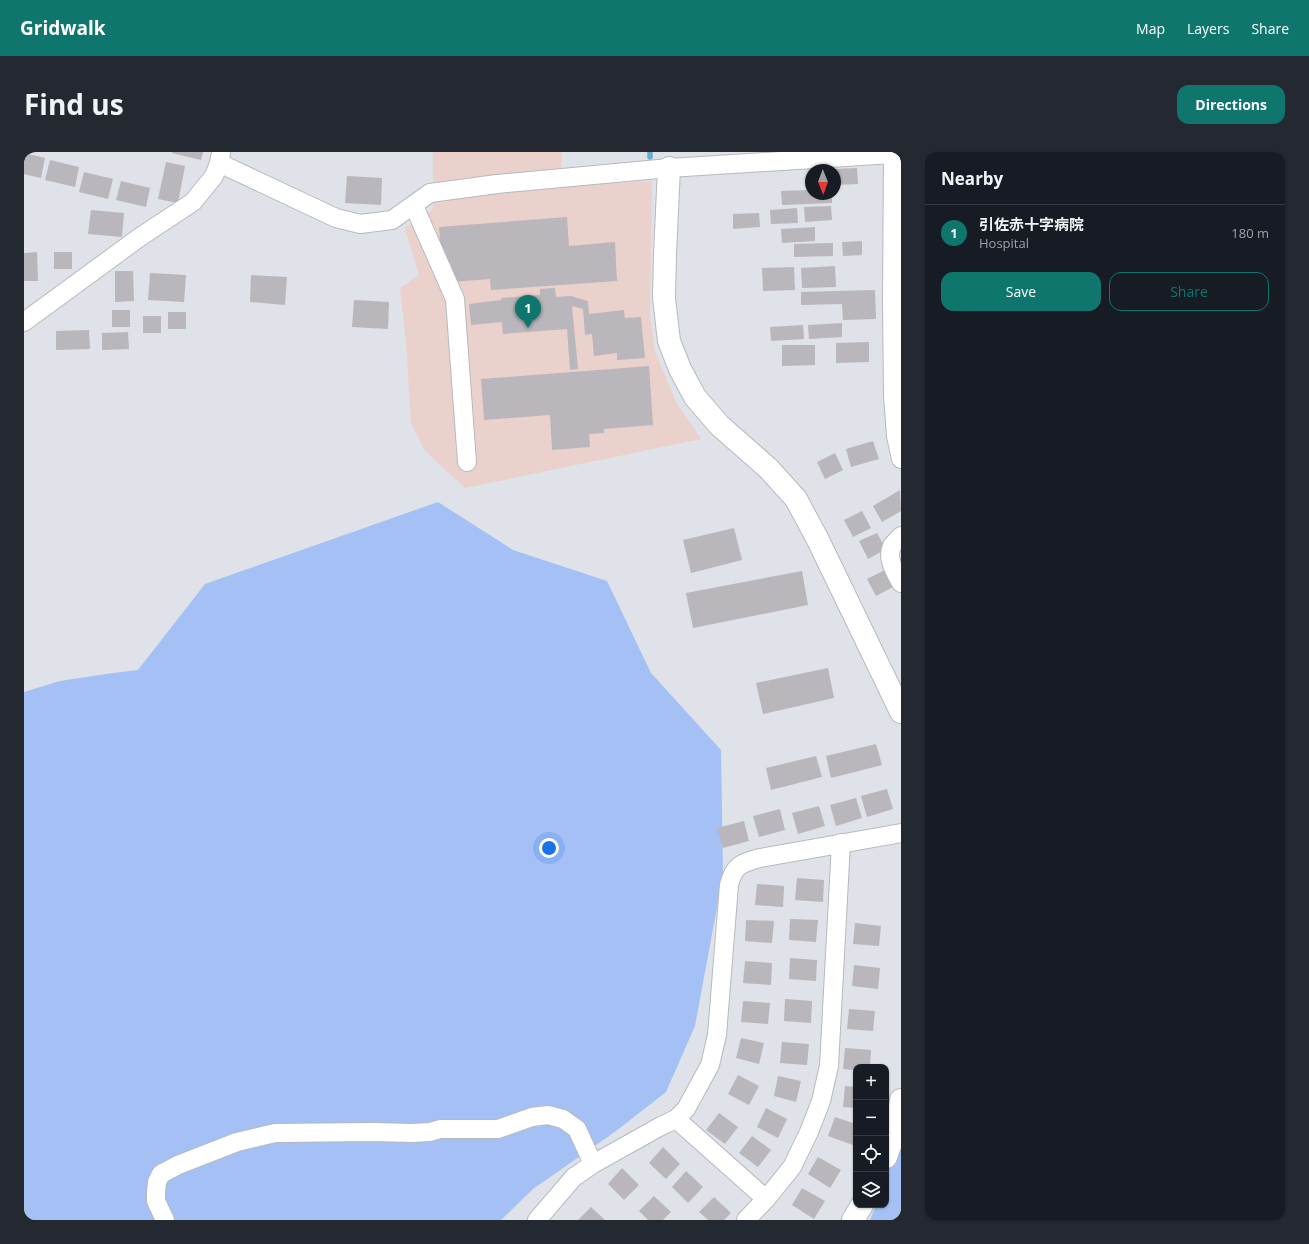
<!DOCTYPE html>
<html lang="en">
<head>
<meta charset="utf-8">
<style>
	body { margin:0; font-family:"Open Sans","Noto Sans JP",sans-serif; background:#242831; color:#f1f3f6 }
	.controls { position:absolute; right:12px; bottom:12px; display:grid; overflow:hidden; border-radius:8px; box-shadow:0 1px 3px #0004 }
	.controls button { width:36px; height:36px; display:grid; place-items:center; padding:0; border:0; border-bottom:1px solid #363941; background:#171b24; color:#f1f3f6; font:20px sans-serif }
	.compass { position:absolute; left:781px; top:12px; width:36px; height:36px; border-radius:50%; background:#171b24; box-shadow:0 1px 3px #0004; rotate:179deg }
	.you { position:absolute; left:525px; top:696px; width:14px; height:14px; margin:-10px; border:3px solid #fff; border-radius:50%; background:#1a73e8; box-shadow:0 0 0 6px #1a73e833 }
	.badge { display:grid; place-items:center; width:26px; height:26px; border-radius:50%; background:#0f766e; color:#fff; font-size:13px; font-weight:700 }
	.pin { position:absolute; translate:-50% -33px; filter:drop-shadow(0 1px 2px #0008) }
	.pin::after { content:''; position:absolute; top:21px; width:14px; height:12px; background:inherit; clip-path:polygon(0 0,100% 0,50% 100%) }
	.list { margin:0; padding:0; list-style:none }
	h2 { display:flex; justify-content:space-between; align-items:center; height:52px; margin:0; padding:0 16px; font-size:17px }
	h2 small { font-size:13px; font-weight:400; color:#9ea1a6 }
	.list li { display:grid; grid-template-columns:26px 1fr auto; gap:12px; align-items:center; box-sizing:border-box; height:56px; padding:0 16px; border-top:1px solid #363941 }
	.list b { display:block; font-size:15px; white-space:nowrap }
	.list p { margin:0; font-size:13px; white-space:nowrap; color:#9ea1a6 }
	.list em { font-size:13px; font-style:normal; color:#9ea1a6 }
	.actions { display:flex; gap:8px; padding:12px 16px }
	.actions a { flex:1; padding:9px 0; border:1px solid #0f766e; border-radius:12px; text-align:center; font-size:14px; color:#0f766e }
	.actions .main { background:#0f766e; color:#fff }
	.icon { flex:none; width:22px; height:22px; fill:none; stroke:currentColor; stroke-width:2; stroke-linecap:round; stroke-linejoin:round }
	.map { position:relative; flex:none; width:877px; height:1068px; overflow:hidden; border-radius:12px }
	header { display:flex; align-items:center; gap:24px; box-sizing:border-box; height:56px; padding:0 20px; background:#0f766e; color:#fff }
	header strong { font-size:19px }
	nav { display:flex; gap:22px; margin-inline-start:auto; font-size:14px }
	.intro { display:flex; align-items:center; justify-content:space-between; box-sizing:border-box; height:96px; padding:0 24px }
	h1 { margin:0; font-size:28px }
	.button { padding:10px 18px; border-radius:12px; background:#0f766e; color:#fff; font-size:14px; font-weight:700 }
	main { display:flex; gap:24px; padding:0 24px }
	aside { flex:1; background:#171b24; border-radius:12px; box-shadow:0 1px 3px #0004 }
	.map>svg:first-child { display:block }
	.medical { fill:#ebd1cc }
	.green { fill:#a4c0f5 }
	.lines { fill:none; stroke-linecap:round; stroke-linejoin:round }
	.stream { stroke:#64aed1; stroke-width:5.5 }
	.building { fill:#b9b6bc }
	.street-casing { stroke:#b6b9bf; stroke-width:20 }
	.secondary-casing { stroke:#b6b9bf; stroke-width:24 }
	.street { stroke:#fff; stroke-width:18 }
	.secondary { stroke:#fff; stroke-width:22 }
</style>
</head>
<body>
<header>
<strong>Gridwalk</strong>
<nav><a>Map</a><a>Layers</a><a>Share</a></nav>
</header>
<div class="intro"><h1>Find us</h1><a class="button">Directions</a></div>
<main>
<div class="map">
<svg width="877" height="1068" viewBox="0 0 877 1068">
	<rect width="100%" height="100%" fill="#dfe2e8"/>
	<polygon class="medical" points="409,0 538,0 536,34 628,29 626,163 631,199 652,250 677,287 441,336 401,299 387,271 382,190 376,136 395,123 381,76 409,57"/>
	<g class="green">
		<polygon points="414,350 489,398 583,429 627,521 697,598 699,723 671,874 642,940 592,979 509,1037 477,1068 0,1068 0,540 36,529 82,522 114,518 181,432"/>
		<polygon points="877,981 877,1068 846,1068 852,1053 862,1053 862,1024"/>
	</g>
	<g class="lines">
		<polyline class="stream" points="626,5 626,0"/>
	</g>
	<g class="building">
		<polygon points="148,0 179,0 177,8 148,1"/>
		<polygon points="0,1 21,6 17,26 0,22"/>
		<polygon points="26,8 55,15 51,35 21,28"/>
		<polygon points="142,10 161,14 154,51 134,47"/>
		<polygon points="833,16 834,32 811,33 811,17"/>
		<polygon points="60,20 89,27 84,47 55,40"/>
		<polygon points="323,24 358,26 357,53 321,51"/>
		<polygon points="97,29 126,36 122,55 92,48"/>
		<polygon points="787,38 787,42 808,42 808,51 758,53 757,39"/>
		<polygon points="807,54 808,68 781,70 780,55"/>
		<polygon points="773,56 774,71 747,72 746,58"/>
		<polygon points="67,58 100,61 98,85 64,82"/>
		<polygon points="735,61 736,75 709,77 709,62"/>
		<polygon points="543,65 545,94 591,90 593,129 467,138 466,127 428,130 418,117 415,75"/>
		<polygon points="791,75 791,89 758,91 757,77"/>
		<polygon points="838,89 838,103 819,104 818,90"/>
		<polygon points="809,91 809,104 770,105 770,92"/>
		<polygon points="13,100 14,129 0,129 0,101"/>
		<rect x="30" y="100" width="18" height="17"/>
		<polygon points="811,114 812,135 778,136 777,116"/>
		<polygon points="770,115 771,138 739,139 738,116"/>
		<polygon points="91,119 109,119 110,149 91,150"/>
		<polygon points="126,121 162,123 160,150 124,148"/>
		<polygon points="227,123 263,125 261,153 226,150"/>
		<polygon points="531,136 532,145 547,144 564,149 565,162 600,158 601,166 617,165 621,206 593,208 593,201 570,204 568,182 561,183 559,157 548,154 554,217 546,218 543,177 479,182 478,170 447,173 445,152 477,148 477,146 516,143 516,137"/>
		<polygon points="851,138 852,167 819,168 818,152 777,153 777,140"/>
		<polygon points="330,148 365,150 364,177 328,175"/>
		<rect x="88" y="158" width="18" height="17"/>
		<rect x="144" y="160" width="18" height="17"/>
		<rect x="119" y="164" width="18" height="17"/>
		<polygon points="818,171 818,185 785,187 784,173"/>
		<polygon points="779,173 780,187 747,189 746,175"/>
		<polygon points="65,178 66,197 32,198 32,179"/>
		<polygon points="104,180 105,197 78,198 78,181"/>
		<polygon points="845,190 845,210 812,211 812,191"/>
		<polygon points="758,193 791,193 791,213 758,214"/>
		<polygon points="625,214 629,273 580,277 580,281 565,282 566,295 528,298 526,263 460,268 457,227"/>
		<polygon points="849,289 855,307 827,315 822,297"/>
		<polygon points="811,301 819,318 801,327 793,310"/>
		<polygon points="876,338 877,359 858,370 849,354"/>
		<polygon points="838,359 847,376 829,385 820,368"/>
		<polygon points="710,376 718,408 667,421 659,388"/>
		<polygon points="853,381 862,397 844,407 835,389"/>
		<polygon points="861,418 869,435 852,444 843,427"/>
		<polygon points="778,419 784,453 669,476 662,441"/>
		<polygon points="804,516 810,546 739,562 732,531"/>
		<polygon points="852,592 858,613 807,626 802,604"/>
		<polygon points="792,604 798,625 747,638 742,616"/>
		<polygon points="863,637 869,657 843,665 837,644"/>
		<polygon points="832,646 838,666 812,674 806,653"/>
		<polygon points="795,654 801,674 774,682 768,661"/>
		<polygon points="756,657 761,678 735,685 729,664"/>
		<polygon points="720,669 725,689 699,696 693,676"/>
		<polygon points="773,726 800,728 799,750 771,748"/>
		<polygon points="733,732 760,734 759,755 731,753"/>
		<polygon points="766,767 794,768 792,790 765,788"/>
		<polygon points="722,768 750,769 748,791 721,789"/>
		<polygon points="831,771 857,774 855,794 829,792"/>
		<polygon points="766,806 793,808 792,829 765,827"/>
		<polygon points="721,809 748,811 747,833 719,831"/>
		<polygon points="830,813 856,816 854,837 828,834"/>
		<polygon points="761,847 788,849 787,871 760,869"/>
		<polygon points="719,849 746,851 744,872 717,870"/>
		<polygon points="825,857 851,859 849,879 823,877"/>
		<polygon points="717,886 740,891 735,912 712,906"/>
		<polygon points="758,890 785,892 783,913 756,911"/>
		<polygon points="821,896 847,898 846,915 832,915 832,918 819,917"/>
		<polygon points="714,923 735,934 725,953 704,942"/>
		<polygon points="754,924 777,929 772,950 750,944"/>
		<polygon points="821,934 832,935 832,956 819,955"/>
		<polygon points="742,956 763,967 754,986 733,975"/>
		<polygon points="695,961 714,975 701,992 682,978"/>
		<polygon points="811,965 832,972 832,985 829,993 804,984"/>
		<polygon points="728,984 747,998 734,1015 715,1001"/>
		<polygon points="639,995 656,1012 642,1027 625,1011"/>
		<polygon points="794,1005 817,1018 806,1036 784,1022"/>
		<polygon points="598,1016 615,1033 600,1048 584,1032"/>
		<polygon points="662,1019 679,1035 664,1051 648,1035"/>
		<polygon points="778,1036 801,1049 790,1067 768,1053"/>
		<polygon points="630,1044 647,1060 639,1068 624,1068 615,1059"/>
		<polygon points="690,1045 707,1061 700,1068 684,1068 675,1060"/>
		<polygon points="567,1055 581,1068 554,1068"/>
	</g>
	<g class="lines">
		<g class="street-casing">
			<g id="street">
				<polyline points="869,0 868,149 869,243 872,284 877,307"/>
				<polyline points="195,11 312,66 336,72 368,68 406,41 473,32 645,16 869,2"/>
				<polyline points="390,54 431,147 443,310"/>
				<polyline points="0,170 116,85 169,50 190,24 195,11 197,1"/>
				<path d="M877,384C874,387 870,391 868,394C862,406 871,420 877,431"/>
				<polyline points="652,967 742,1047"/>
				<polyline points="141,1068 132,1049 132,1040 133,1030 137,1022 154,1013 213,990 251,981 349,980 388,981 406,980 416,977 474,977 508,965 524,963 539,967 553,977 569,1012"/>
				<path d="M513,1068L550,1025L569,1012L637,974L652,967L662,957L686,913L693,883L705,733C710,713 717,711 736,706L877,681"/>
				<polyline points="722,1068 742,1047 768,1015 785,980 797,949 805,914 817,691"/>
			</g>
		</g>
		<g class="secondary-casing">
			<g id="secondary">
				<polyline points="645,16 641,102 640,146 645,189 656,217 671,245 695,273 745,317 772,347 794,388 877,560"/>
				<polyline points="862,1005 873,973 877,948"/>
				<polyline points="829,1068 838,1053"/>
			</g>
		</g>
		<use href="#street" class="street"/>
		<use href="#secondary" class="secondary"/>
	</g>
</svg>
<div class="controls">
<button>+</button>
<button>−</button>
<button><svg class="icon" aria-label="locate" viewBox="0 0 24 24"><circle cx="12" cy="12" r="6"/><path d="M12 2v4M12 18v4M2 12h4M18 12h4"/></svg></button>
<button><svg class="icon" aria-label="layers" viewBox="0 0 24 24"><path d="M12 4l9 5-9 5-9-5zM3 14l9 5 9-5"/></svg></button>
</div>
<svg class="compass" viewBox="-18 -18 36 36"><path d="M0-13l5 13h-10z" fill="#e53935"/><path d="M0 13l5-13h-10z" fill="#9ea1a6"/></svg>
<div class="you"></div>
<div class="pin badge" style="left:504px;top:176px">1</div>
</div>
<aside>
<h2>Nearby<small></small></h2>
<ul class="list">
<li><span class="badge">1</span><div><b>引佐赤十字病院</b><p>Hospital</p></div><em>180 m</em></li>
</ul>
<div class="actions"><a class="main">Save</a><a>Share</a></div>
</aside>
</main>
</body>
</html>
